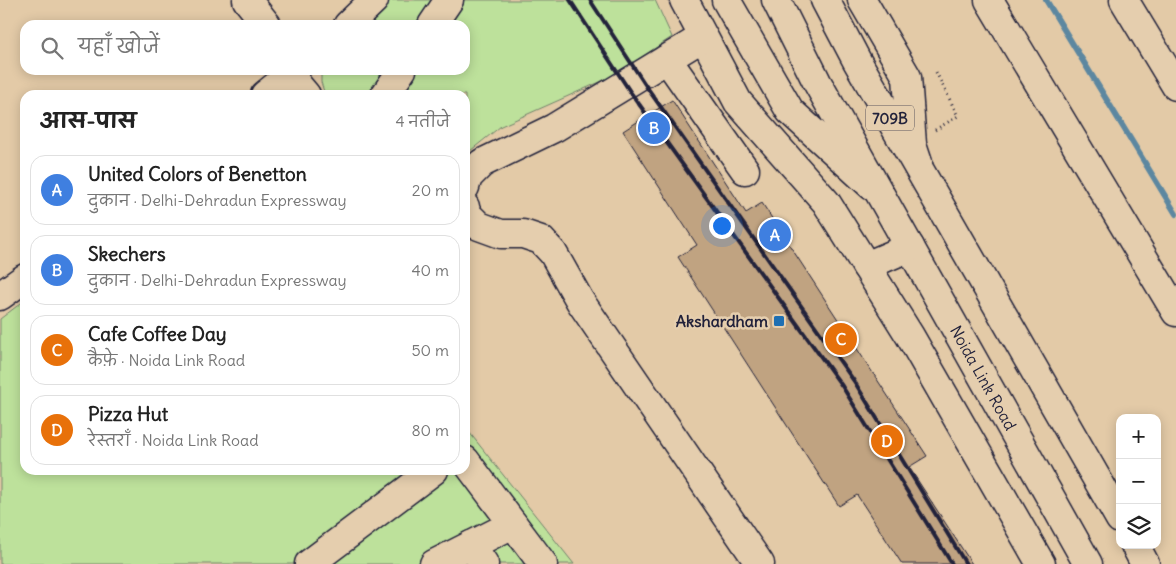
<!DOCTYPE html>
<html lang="hi">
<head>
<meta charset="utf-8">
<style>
	body { margin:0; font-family:Delius,"Playpen Sans Deva",sans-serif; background:#f2f2f2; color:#222 }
	.controls { position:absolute; right:15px; bottom:15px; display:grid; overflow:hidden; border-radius:10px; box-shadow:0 2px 12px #0003 }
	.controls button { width:45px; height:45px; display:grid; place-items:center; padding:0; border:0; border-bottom:1px solid #e0e0e0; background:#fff; color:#222; font:25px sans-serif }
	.you { position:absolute; left:721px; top:225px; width:18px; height:18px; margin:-12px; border:4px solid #fff; border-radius:50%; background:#1a73e8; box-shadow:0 0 0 8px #1a73e833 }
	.badge { display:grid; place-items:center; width:32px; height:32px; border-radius:50%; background:#1f6fb2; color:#fff; font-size:16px; font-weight:700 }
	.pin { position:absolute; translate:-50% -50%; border:2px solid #fff; box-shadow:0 1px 5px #0006 }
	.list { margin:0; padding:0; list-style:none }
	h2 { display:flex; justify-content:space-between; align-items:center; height:65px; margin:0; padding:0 20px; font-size:21px }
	h2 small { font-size:16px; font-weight:400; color:#767676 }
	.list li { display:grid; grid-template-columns:32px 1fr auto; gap:15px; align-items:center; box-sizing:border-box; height:70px; margin:0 10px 10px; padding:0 10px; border:1px solid #e0e0e0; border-radius:15px }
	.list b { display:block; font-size:19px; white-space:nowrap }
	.list p { margin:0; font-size:16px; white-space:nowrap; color:#767676 }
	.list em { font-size:16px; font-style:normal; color:#767676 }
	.icon { flex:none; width:28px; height:28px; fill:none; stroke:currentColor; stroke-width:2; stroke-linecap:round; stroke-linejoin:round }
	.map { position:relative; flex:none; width:1176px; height:564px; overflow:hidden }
	.search { position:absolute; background:#fff; box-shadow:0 2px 12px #0003; left:20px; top:20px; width:450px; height:55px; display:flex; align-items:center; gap:12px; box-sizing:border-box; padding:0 18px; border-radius:15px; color:#767676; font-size:19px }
	.panel { position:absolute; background:#fff; box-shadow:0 2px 12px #0003; left:20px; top:90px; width:450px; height:385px; border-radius:15px }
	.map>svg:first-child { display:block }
	.green { fill:#bde19b; stroke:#70826b }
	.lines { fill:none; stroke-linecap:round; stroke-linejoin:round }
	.stream { stroke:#5c87a0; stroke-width:6 }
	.building { fill:#c0a381; stroke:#22223b }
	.minor-casing { stroke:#22223b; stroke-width:31 }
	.highway-casing { stroke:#22223b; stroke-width:31 }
	.path { stroke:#22223b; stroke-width:3; stroke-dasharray:1 4; stroke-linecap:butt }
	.minor { stroke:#e5ceae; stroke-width:28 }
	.highway { stroke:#e5ceae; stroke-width:28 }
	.rail { stroke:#22223b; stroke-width:4 }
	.poi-dot { fill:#1f6fb2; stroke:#e5ceae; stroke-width:2 }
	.labels { text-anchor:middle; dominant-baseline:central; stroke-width:5; stroke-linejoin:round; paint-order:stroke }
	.shield { fill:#e5ceae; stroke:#5c565e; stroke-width:1 }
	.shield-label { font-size:15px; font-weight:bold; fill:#22223b }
	.poi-label { font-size:16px; font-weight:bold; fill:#22223b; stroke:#e5ceae; text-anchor:end }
	.street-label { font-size:16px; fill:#22223b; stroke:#e5ceae }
</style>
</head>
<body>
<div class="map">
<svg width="1176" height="564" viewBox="0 0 1176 564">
	<rect width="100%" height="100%" fill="#e3caa7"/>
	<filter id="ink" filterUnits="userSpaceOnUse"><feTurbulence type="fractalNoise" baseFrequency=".02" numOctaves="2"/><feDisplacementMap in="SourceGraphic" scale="10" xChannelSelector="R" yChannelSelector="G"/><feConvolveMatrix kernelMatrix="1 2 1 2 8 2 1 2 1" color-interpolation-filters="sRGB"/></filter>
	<g filter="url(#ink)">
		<g class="green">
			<polygon points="388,0 433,0 422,25 363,25"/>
			<polygon points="460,0 655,0 672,37 611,77 501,126 465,155 465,95 402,95 417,70 465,70 465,25 444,25"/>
			<polygon points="321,70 396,70 381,95 325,95 321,82"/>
			<polygon points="25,300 25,470 465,470 465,427 574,564 0,564 0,319"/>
		</g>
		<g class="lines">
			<polyline class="stream" points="1046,0 1176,214"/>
		</g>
		<polygon class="building" points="672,100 746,213 762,203 927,456 909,467 972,564 902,564 857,495 839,506 678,257 697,245 623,131"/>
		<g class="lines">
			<g class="minor-casing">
				<g id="minor">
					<polyline points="247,0 267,25"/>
					<polyline points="684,0 738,102 826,202 910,336 1041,564"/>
					<polyline points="726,0 790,111 872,186"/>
					<polyline points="862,0 907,77 912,144 918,162"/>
					<polyline points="989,0 1176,312"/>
					<polyline points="1124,0 1176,86"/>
					<polyline points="348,25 374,0"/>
					<polyline points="432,25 449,0"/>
					<polyline points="667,59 745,170"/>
					<polyline points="290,76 306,95"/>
					<polyline points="265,95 296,70"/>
					<polyline points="385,95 402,70"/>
					<polyline points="465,187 468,177 482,163 554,128 703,37"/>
					<polyline points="465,207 466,213 479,226 501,234 523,234 541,240 553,253 580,301 760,564"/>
					<polyline points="0,296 25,278"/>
					<polyline points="465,460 543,564"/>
					<polyline points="471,545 484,564"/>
					<polyline points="309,564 434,470"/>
					<polyline points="434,564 513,524"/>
				</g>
			</g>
			<g class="highway-casing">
				<g id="highway">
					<path id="s1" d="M776,0L817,82L1088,564"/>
					<polyline points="825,0 857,61 1120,519"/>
					<polyline points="866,266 910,247"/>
					<polyline points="1135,545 1145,564"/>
				</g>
			</g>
			<polyline class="path" points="935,130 958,116 936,72"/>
			<use href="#minor" class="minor"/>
			<use href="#highway" class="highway"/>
			<g class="rail">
				<polyline points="570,0 631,93 842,386 952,564"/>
				<polyline points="590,0 646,86 854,381 966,564"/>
			</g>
		</g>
	</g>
	<rect class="poi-dot" x="773" y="315" width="12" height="12" rx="2.5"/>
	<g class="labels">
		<rect class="shield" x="866" y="105.5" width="48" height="25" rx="4"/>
		<g class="shield-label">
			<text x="890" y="118">709B</text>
		</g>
		<g class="poi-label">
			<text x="768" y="321">Akshardham</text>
		</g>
		<g class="street-label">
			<text stroke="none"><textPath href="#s1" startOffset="431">Noida Link Road</textPath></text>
		</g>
	</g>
</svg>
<div class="controls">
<button>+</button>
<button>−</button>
<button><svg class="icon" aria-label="layers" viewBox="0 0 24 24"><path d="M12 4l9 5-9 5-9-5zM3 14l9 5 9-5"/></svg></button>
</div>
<div class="you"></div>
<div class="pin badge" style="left:775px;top:235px;background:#3f7fe0">A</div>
<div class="pin badge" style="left:654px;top:128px;background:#3f7fe0">B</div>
<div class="pin badge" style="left:841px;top:339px;background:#e8710a">C</div>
<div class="pin badge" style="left:887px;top:441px;background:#e8710a">D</div>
<div class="search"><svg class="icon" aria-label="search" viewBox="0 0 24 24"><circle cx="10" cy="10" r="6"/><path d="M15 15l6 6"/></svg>यहाँ खोजें</div>
<section class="panel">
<h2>आस-पास<small>4 नतीजे</small></h2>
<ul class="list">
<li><span class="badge" style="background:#3f7fe0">A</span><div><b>United Colors of Benetton</b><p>दुकान · Delhi-Dehradun Expressway</p></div><em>20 m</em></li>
<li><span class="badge" style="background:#3f7fe0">B</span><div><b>Skechers</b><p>दुकान · Delhi-Dehradun Expressway</p></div><em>40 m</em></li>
<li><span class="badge" style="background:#e8710a">C</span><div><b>Cafe Coffee Day</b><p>कैफ़े · Noida Link Road</p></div><em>50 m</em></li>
<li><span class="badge" style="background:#e8710a">D</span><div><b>Pizza Hut</b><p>रेस्तराँ · Noida Link Road</p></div><em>80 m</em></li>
</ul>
</section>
</div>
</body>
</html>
